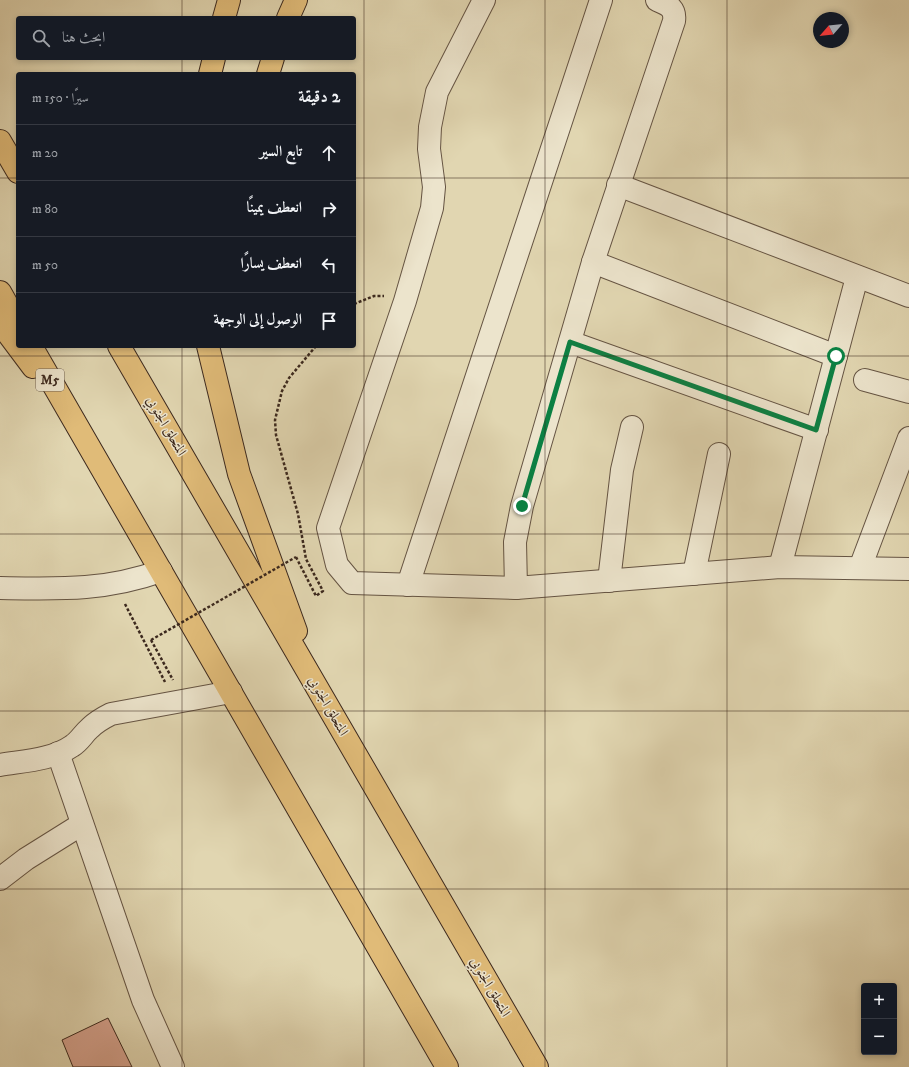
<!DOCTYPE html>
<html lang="ar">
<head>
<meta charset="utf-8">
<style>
	body { margin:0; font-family:"IM FELL DW Pica",Amiri,serif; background:#242831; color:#f1f3f6; direction:rtl }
	.controls { position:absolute; right:12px; bottom:12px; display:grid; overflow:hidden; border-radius:4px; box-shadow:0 2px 6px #0003 }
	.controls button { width:36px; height:36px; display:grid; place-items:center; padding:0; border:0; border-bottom:1px solid #363941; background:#171b24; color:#f1f3f6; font:20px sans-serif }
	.compass { position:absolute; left:813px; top:12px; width:36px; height:36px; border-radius:50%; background:#171b24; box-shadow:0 2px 6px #0003; rotate:242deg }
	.stop { position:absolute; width:12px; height:12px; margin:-9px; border:3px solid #0b8043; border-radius:50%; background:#fff }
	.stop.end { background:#0b8043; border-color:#fff; box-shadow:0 1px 4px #0008 }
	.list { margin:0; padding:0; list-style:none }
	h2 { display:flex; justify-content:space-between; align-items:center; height:52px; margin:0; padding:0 16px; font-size:17px }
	h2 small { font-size:13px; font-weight:400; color:#9ea1a6 }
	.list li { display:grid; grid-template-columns:26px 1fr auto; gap:12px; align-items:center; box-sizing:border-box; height:56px; padding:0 16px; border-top:1px solid #363941 }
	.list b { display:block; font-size:15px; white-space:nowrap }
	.list em { font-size:13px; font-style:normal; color:#9ea1a6 }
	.icon { flex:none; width:22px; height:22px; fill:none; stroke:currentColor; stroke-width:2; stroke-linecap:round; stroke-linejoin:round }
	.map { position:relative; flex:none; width:909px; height:1067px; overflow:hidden; direction:ltr }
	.search { position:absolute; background:#171b24; box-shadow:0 2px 6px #0003; left:16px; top:16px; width:340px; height:44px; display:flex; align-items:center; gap:10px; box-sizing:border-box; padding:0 14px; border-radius:4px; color:#9ea1a6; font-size:15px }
	.panel { position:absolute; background:#171b24; box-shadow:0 2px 6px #0003; left:16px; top:72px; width:340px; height:276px; border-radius:4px; direction:rtl }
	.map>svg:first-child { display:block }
	.building { fill:#d6a28e; stroke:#3c291e }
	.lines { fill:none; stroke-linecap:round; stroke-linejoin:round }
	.minor-casing { stroke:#655443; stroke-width:24 }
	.motorway-casing { stroke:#3c291e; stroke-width:24 }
	.path { stroke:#3c291e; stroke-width:2.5; stroke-dasharray:3 2; stroke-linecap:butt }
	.minor { stroke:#ece4cc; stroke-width:22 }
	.motorway { stroke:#e0bb78; stroke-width:22 }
	.path-bridge { stroke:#3c291e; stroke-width:2.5; stroke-dasharray:3 2; stroke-linecap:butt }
	.route { stroke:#0b8043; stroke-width:5 }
	.grid { fill:none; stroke:#3c291e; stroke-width:1; stroke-opacity:0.55 }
	.labels { text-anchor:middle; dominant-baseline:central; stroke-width:3; stroke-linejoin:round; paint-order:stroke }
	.shield { fill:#ece4cc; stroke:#716152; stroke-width:1 }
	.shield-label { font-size:13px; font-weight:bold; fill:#3c291e }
	.street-label { font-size:14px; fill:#3c291e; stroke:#ece4cc }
</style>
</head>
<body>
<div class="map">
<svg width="909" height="1067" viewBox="0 0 909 1067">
	<rect width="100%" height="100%" fill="#e1d6b1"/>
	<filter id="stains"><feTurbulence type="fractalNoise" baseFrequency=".005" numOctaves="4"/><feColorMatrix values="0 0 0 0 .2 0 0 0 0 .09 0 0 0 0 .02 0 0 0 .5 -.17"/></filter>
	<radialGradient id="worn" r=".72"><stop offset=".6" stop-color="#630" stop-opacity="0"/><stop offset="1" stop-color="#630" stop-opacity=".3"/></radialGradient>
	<polygon class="building" points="108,1018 132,1067 73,1067 62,1040"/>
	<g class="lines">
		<g class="minor-casing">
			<g id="minor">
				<polyline points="484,0 437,92 430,127 429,149 434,187 432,208 405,301 328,528 337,565 352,583 516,588 780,567 909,569"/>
				<polyline points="618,185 909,296"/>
				<polyline points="593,262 836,356"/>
				<polyline points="570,342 817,430"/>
				<polyline points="865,380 909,392"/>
				<polyline points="780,567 857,277"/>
				<polyline points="860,568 909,438"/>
				<polyline points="694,574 719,454"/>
				<polyline points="609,581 622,470 632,427"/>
				<polyline points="408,585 601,0"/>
				<path d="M0,588C59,589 105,591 161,571"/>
				<path d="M516,588L515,542L522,506L593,262L674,21C676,8 667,4 657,0"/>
				<polyline points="58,753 143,1000 173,1067"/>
				<path d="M0,765C23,761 52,760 72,746C80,741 83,734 90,728C96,722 103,718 111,714L231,692"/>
				<polyline points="0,879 26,859 82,824"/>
			</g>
		</g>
		<g class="motorway-casing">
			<g id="motorway">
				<polyline points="224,18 229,0"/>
				<polyline points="288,18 296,0"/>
				<polyline points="210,74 214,58"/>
				<polyline points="268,74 273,58"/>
				<polyline points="0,141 18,172"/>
				<polyline points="0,292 18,324"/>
				<polyline points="0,323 33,367"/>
				<polyline points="31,346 447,1067"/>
				<polyline points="119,346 537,1067"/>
				<polyline points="208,346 239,474 296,631"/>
			</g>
		</g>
		<g class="path">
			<polyline points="354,304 374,296 384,296"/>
			<polyline points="296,557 316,596 323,591 306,559 298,514 276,435 275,420 282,391 289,378 316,346"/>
			<polyline points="125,604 165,682"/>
			<polyline points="151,640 173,680"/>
		</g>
		<use href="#minor" class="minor"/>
		<use href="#motorway" class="motorway"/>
		<polyline class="path-bridge" points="151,640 296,557"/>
	</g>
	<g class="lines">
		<polyline class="route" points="522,506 570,342 816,430 836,356"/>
	</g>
	<path class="grid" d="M182,0V18M364,0V1067M545,0V1067M727,0V1067M182,58V74M0,178H18M354,178H909M182,346V1067M0,356H909M0,534H909M0,711H909M0,889H909"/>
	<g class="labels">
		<rect class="shield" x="36" y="369" width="28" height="22" rx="3"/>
		<g class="shield-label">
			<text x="50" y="380">M5</text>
		</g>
		<g class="street-label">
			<text transform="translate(166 426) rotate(60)">المتحلق الجنوبي</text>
			<text transform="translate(328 706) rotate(60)">المتحلق الجنوبي</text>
			<text transform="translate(490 987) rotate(60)">المتحلق الجنوبي</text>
		</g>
	</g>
	<rect width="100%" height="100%" filter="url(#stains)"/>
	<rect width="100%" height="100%" fill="url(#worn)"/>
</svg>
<div class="controls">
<button>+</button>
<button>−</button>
</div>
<svg class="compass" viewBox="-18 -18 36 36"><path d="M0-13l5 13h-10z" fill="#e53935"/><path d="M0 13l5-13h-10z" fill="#9ea1a6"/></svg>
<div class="stop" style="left:836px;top:356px"></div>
<div class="stop end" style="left:522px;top:506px"></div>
<div class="search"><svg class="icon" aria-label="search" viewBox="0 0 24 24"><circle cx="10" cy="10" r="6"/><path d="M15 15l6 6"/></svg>ابحث هنا</div>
<section class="panel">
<h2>2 دقيقة<small>سيرًا · 150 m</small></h2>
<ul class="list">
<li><svg class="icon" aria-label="ahead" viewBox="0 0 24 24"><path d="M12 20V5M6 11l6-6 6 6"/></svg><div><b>تابع السير</b></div><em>20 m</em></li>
<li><svg class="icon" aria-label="right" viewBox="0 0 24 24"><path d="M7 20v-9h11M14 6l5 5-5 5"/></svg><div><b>انعطف يمينًا</b></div><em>80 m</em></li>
<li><svg class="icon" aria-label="left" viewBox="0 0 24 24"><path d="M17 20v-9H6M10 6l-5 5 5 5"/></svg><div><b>انعطف يسارًا</b></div><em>50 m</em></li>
<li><svg class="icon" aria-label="arrive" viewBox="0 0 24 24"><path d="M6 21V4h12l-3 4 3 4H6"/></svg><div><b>الوصول إلى الوجهة</b></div></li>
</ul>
</section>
</div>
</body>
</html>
